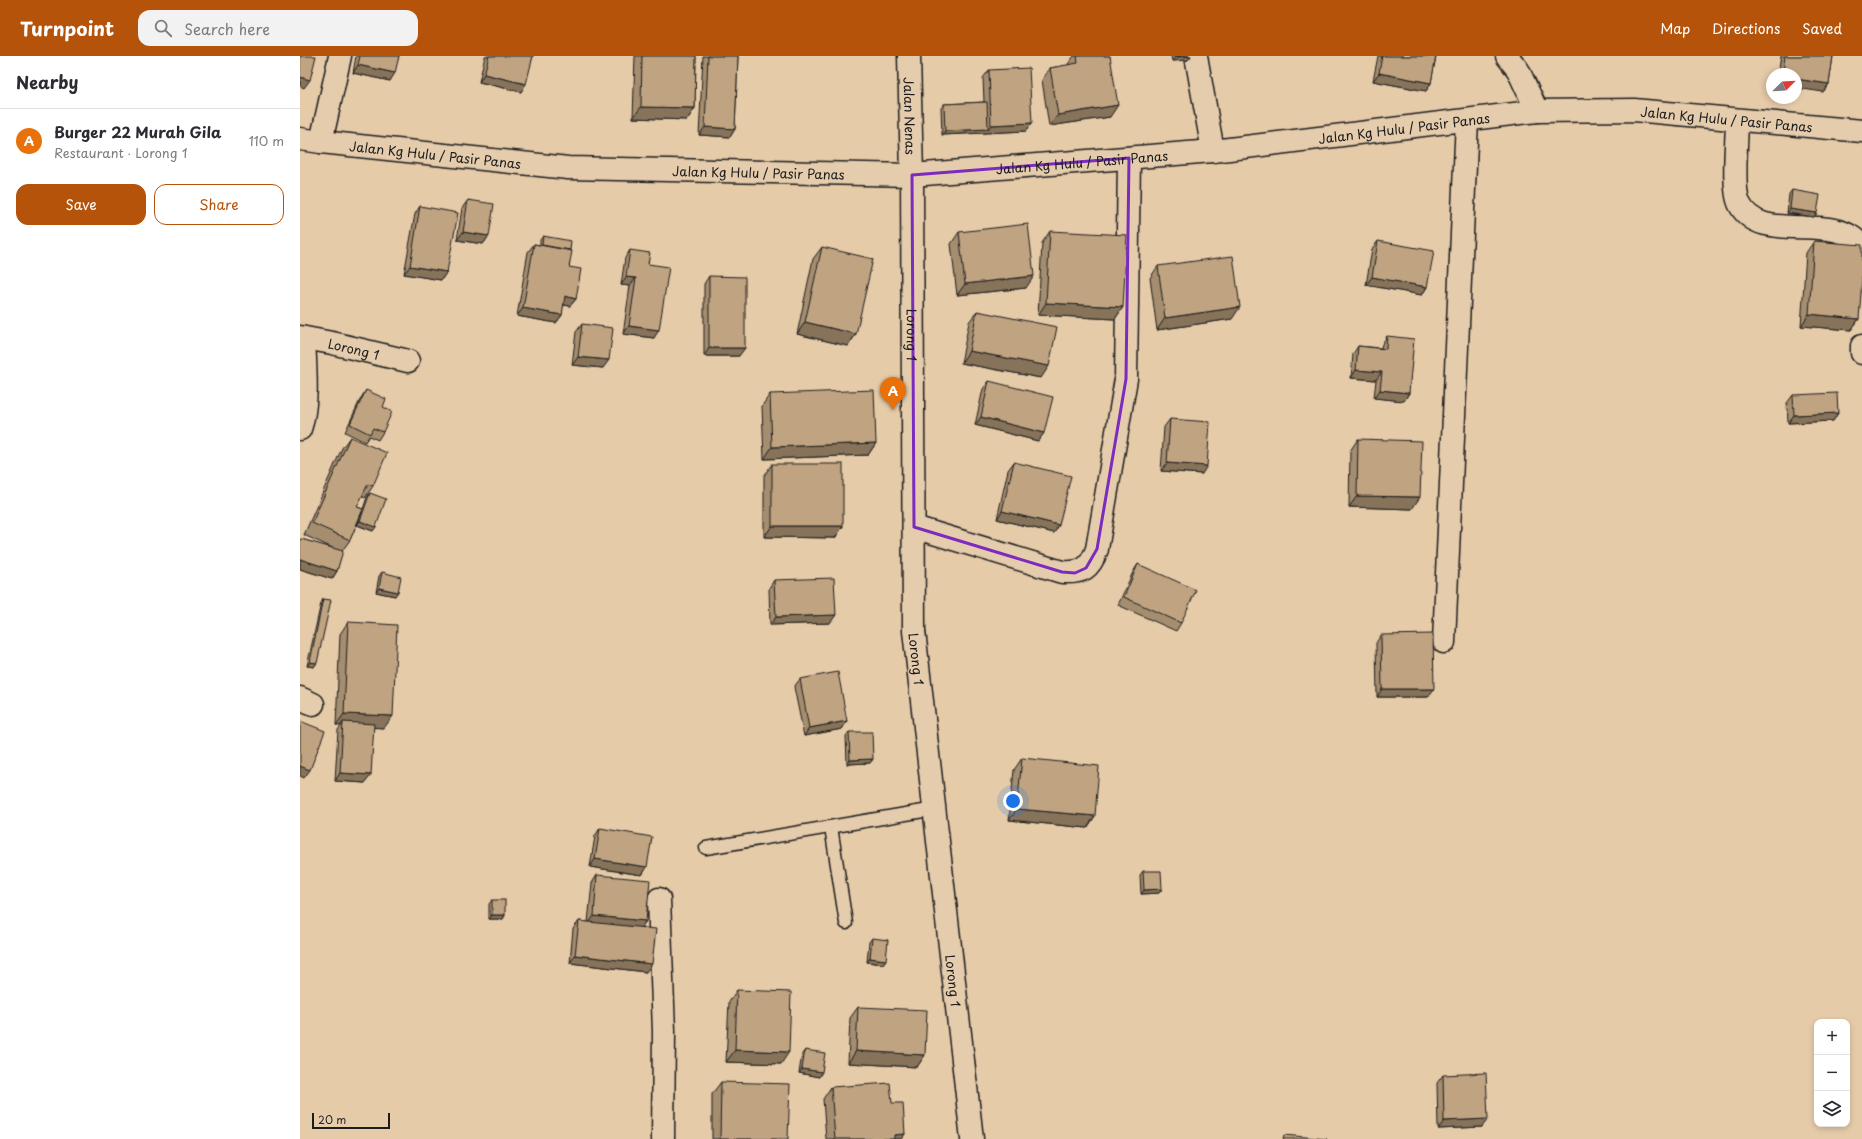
<!DOCTYPE html>
<html lang="en">
<head>
<meta charset="utf-8">
<style>
	body { margin:0; font-family:"Playpen Sans",sans-serif; background:#f2f2f3; color:#2b2b33 }
	.controls { position:absolute; right:12px; bottom:12px; display:grid; overflow:hidden; border-radius:8px; box-shadow:0 2px 6px #0003 }
	.controls button { width:36px; height:36px; display:grid; place-items:center; padding:0; border:0; border-bottom:1px solid #e1e1e2; background:#fff; color:#2b2b33; font:20px sans-serif }
	.compass { position:absolute; left:1466px; top:12px; width:36px; height:36px; border-radius:50%; background:#fff; box-shadow:0 2px 6px #0003; rotate:66deg }
	.scale { position:absolute; left:12px; bottom:10px; width:78px; box-sizing:border-box; padding-left:4px; border:2px solid #1c1c1c; border-top:0; font-size:11px; line-height:14px; white-space:nowrap; color:#1c1c1c; -webkit-text-stroke:3px #e5ccad; paint-order:stroke }
	.you { position:absolute; left:713px; top:745px; width:14px; height:14px; margin:-10px; border:3px solid #fff; border-radius:50%; background:#1a73e8; box-shadow:0 0 0 6px #1a73e833 }
	.badge { display:grid; place-items:center; width:26px; height:26px; border-radius:50%; background:#b45309; color:#fff; font-size:13px; font-weight:700 }
	.pin { position:absolute; translate:-50% -33px; filter:drop-shadow(0 1px 2px #0008) }
	.pin::after { content:''; position:absolute; top:21px; width:14px; height:12px; background:inherit; clip-path:polygon(0 0,100% 0,50% 100%) }
	.list { margin:0; padding:0; list-style:none }
	h2 { display:flex; justify-content:space-between; align-items:center; height:52px; margin:0; padding:0 16px; font-size:17px }
	h2 small { font-size:13px; font-weight:400; color:#7c7c81 }
	.list li { display:grid; grid-template-columns:26px 1fr auto; gap:12px; align-items:center; box-sizing:border-box; height:64px; padding:0 16px; border-top:1px solid #e1e1e2 }
	.list b { display:block; font-size:15px; white-space:nowrap }
	.list p { margin:0; font-size:13px; white-space:nowrap; color:#7c7c81 }
	.list em { font-size:13px; font-style:normal; color:#7c7c81 }
	.actions { display:flex; gap:8px; padding:12px 16px }
	.actions a { flex:1; padding:9px 0; border:1px solid #b45309; border-radius:12px; text-align:center; font-size:14px; color:#b45309 }
	.actions .main { background:#b45309; color:#fff }
	.icon { flex:none; width:22px; height:22px; fill:none; stroke:currentColor; stroke-width:2; stroke-linecap:round; stroke-linejoin:round }
	.map { position:relative; flex:none; width:1562px; height:1083px; overflow:hidden }
	header { display:flex; align-items:center; gap:24px; box-sizing:border-box; height:56px; padding:0 20px; background:#b45309; color:#fff }
	header strong { font-size:19px }
	nav { display:flex; gap:22px; margin-inline-start:auto; font-size:14px }
	.search { width:280px; height:36px; background:#f2f2f3; display:flex; align-items:center; gap:10px; box-sizing:border-box; padding:0 14px; border-radius:12px; color:#7c7c81; font-size:15px }
	main { display:flex }
	aside { flex:1; background:#fff }
	.map>svg:first-child { display:block }
	.lines { fill:none; stroke-linecap:round; stroke-linejoin:round }
	.lane-casing { stroke:#1c1c1c; stroke-width:15 }
	.street-casing { stroke:#1c1c1c; stroke-width:25 }
	.secondary-casing { stroke:#1c1c1c; stroke-width:25 }
	.lane { stroke:#e5ccad; stroke-width:12 }
	.street { stroke:#e5ccad; stroke-width:22 }
	.secondary { stroke:#e5ccad; stroke-width:22 }
	.wall { fill:#a58d6f; stroke:#1c1c1c }
	.shaded-wall { fill:#86735a; stroke:#1c1c1c }
	.building { fill:#c0a481; stroke:#1c1c1c }
	.marked { fill:none; stroke:#7b2cbf; stroke-width:3; stroke-linejoin:round }
	.labels { text-anchor:middle; dominant-baseline:central; stroke-width:3; stroke-linejoin:round; paint-order:stroke }
	.street-label { font-size:13px; fill:#1c1c1c; stroke:#e5ccad }
</style>
</head>
<body>
<header>
<strong>Turnpoint</strong>
<div class="search"><svg class="icon" aria-label="search" viewBox="0 0 24 24"><circle cx="10" cy="10" r="6"/><path d="M15 15l6 6"/></svg>Search here</div>
<nav><a>Map</a><a>Directions</a><a>Saved</a></nav>
</header>
<main>
<aside>
<h2>Nearby<small></small></h2>
<ul class="list">
<li><span class="badge" style="background:#e8710a">A</span><div><b>Burger 22 Murah Gila</b><p>Restaurant · Lorong 1</p></div><em>110 m</em></li>
</ul>
<div class="actions"><a class="main">Save</a><a>Share</a></div>
</aside>
<div class="map">
<svg width="1562" height="1083" viewBox="0 0 1562 1083">
	<rect width="100%" height="100%" fill="#e6cba9"/>
	<filter id="ink" filterUnits="userSpaceOnUse"><feTurbulence type="fractalNoise" baseFrequency=".025" numOctaves="2"/><feDisplacementMap in="SourceGraphic" scale="8" xChannelSelector="R" yChannelSelector="G"/><feConvolveMatrix kernelMatrix="1 2 1 2 8 2 1 2 1" color-interpolation-filters="sRGB"/></filter>
	<g filter="url(#ink)">
		<g class="lines">
			<g class="lane-casing">
				<g id="lane">
					<polyline points="531,771 546,867"/>
					<polyline points="406,792 635,753"/>
				</g>
			</g>
			<g class="street-casing">
				<g id="street">
					<path id="s1" d="M609,0L612,119L614,575L672,1083"/>
					<polyline points="896,0 913,95"/>
					<polyline points="1207,0 1218,14 1237,55"/>
					<path d="M1437,64C1437,83 1432,132 1439,147C1460,192 1535,152 1562,191"/>
					<polyline points="21,86 40,0"/>
					<path id="s2" d="M0,281L32,287L108,305"/>
					<polyline points="1562,297 1562,290"/>
					<path d="M0,373C9,348 5,310 4,282"/>
					<path d="M614,471L762,516C783,517 790,513 797,493L826,323L829,102"/>
					<polyline points="1144,586 1167,64"/>
					<polyline points="0,642 13,648"/>
					<polyline points="359,843 364,975 363,1083"/>
				</g>
			</g>
			<g class="secondary-casing">
				<g id="secondary">
					<path id="s3" d="M0,83L21,86L268,112L612,119L913,95L1237,55L1334,54L1562,75"/>
				</g>
			</g>
			<use href="#lane" class="lane"/>
			<use href="#street" class="street"/>
			<use href="#secondary" class="secondary"/>
		</g>
		<g class="wall">
			<polygon points="56,0 99,0 90,25 53,17"/>
			<polygon points="185,0 233,0 221,36 179,26"/>
			<polygon points="335,0 396,0 395,52 387,64 333,62"/>
			<polygon points="403,0 438,0 435,73 430,81 399,79"/>
			<polygon points="774,0 810,0 810,61 749,70 742,24 750,12 769,9 768,8"/>
			<polygon points="871,0 891,0 888,4 872,5"/>
			<polygon points="1078,0 1136,0 1131,27 1126,35 1073,25"/>
			<polygon points="1481,0 1533,0 1529,28 1523,36 1496,18 1478,18"/>
			<polygon points="689,14 726,75 642,79 641,52 644,48 684,46 683,22"/>
			<polygon points="1492,134 1517,157 1514,161 1487,157 1489,138"/>
			<polygon points="168,144 189,180 183,188 157,184 162,152"/>
			<polygon points="120,150 147,216 141,224 104,218 115,158"/>
			<polygon points="750,175 823,251 815,263 738,259 742,187"/>
			<polygon points="659,176 726,232 657,239 651,188"/>
			<polygon points="243,180 270,194 269,211 276,243 270,250 263,249 262,259 256,267 217,260 228,196 234,188 240,189 240,184"/>
			<polygon points="1078,185 1127,231 1122,239 1066,229 1072,193"/>
			<polygon points="1514,185 1559,263 1551,274 1501,270 1506,197"/>
			<polygon points="522,191 556,278 548,290 497,278 513,203"/>
			<polygon points="330,194 348,208 354,282 323,278 330,230 321,229 325,202"/>
			<polygon points="858,210 932,263 857,274 850,222"/>
			<polygon points="409,220 439,300 404,300 404,228"/>
			<polygon points="677,255 741,322 661,307 669,266"/>
			<polygon points="282,268 303,312 272,309 276,276"/>
			<polygon points="1087,280 1109,337 1104,345 1074,342 1076,324 1051,322 1053,298 1058,290 1081,292 1082,288"/>
			<polygon points="689,325 744,377 738,385 675,369 683,333"/>
			<polygon points="66,334 83,351 83,376 78,384 69,380 65,386 45,376 61,342"/>
			<polygon points="470,338 576,387 568,399 464,403 462,350"/>
			<polygon points="1493,339 1538,357 1533,365 1488,367 1487,347"/>
			<polygon points="870,363 902,418 861,415 864,371"/>
			<polygon points="50,381 73,430 65,442 62,440 57,451 63,453 67,441 70,437 73,475 57,469 62,456 50,484 42,495 37,515 32,523 0,513 0,484 1,483 35,493 4,479 42,392"/>
			<polygon points="1058,383 1112,453 1049,451 1050,395"/>
			<polygon points="714,406 759,469 754,477 697,463 708,414"/>
			<polygon points="472,408 543,470 535,482 464,481 464,420"/>
			<polygon points="838,508 881,567 876,575 818,549 833,516"/>
			<polygon points="82,516 95,540 76,536 79,520"/>
			<polygon points="474,524 530,567 470,569 469,532"/>
			<polygon points="23,543 14,611 7,610 21,547"/>
			<polygon points="48,566 84,672 73,671 65,727 35,725 38,674 41,670 36,669 40,578"/>
			<polygon points="1081,579 1128,641 1077,641 1076,587"/>
			<polygon points="500,623 547,665 542,673 504,680 494,631"/>
			<polygon points="549,676 573,703 570,707 547,708 546,680"/>
			<polygon points="722,702 795,760 787,772 709,764 714,714"/>
			<polygon points="300,772 347,811 342,819 290,811 295,780"/>
			<polygon points="843,815 862,833 859,837 841,838 840,819"/>
			<polygon points="297,819 346,865 341,872 346,916 270,907 273,873 279,865 288,866 292,827"/>
			<polygon points="192,844 205,859 203,863 189,863 189,848"/>
			<polygon points="572,882 583,908 567,906 569,886"/>
			<polygon points="437,934 481,1008 426,1006 429,946"/>
			<polygon points="558,951 625,999 617,1011 548,1007 550,962"/>
			<polygon points="505,994 519,1021 499,1017 502,998"/>
			<polygon points="1143,1019 1182,1071 1138,1073 1137,1027"/>
			<polygon points="421,1026 488,1083 412,1083 412,1038"/>
			<polygon points="531,1031 592,1047 605,1078 601,1083 526,1083 523,1043"/>
		</g>
		<g class="shaded-wall">
			<polygon points="891,0 888,4 872,5 875,1"/>
			<polygon points="58,9 95,17 90,25 53,17"/>
			<polygon points="1079,17 1131,27 1126,35 1073,25"/>
			<polygon points="184,18 226,28 221,36 179,26"/>
			<polygon points="0,21 10,24 4,32 0,30"/>
			<polygon points="1496,23 1529,28 1523,36 1496,32"/>
			<polygon points="818,49 810,61 749,70 758,59"/>
			<polygon points="341,51 395,52 387,64 333,62"/>
			<polygon points="732,67 726,75 642,79 645,75 688,73 691,69"/>
			<polygon points="405,71 435,73 430,81 399,79"/>
			<polygon points="1490,153 1517,157 1514,161 1487,157"/>
			<polygon points="163,176 189,180 183,188 157,184"/>
			<polygon points="110,210 147,216 141,224 104,218"/>
			<polygon points="734,220 726,232 657,239 665,228"/>
			<polygon points="326,221 336,222 330,230 321,229"/>
			<polygon points="1072,221 1127,231 1122,239 1066,229"/>
			<polygon points="265,240 276,243 270,250 259,248"/>
			<polygon points="746,247 823,251 815,263 738,259"/>
			<polygon points="940,251 932,263 857,274 865,262"/>
			<polygon points="223,252 262,259 256,267 217,260"/>
			<polygon points="1509,258 1559,263 1551,274 1501,270"/>
			<polygon points="505,266 556,278 548,290 497,278"/>
			<polygon points="329,270 359,274 354,282 323,278"/>
			<polygon points="409,292 445,292 439,300 404,300"/>
			<polygon points="669,295 749,310 741,322 661,307"/>
			<polygon points="278,301 309,304 303,312 272,309"/>
			<polygon points="1056,314 1082,316 1076,324 1051,322"/>
			<polygon points="1080,334 1109,337 1104,345 1074,342"/>
			<polygon points="1538,357 1533,365 1488,367 1494,359"/>
			<polygon points="681,361 744,377 738,385 675,369"/>
			<polygon points="576,387 568,399 464,403 472,391"/>
			<polygon points="867,407 907,410 902,418 861,415"/>
			<polygon points="1057,440 1120,441 1112,453 1049,451"/>
			<polygon points="702,455 759,469 754,477 697,463"/>
			<polygon points="60,465 76,471 73,475 57,469"/>
			<polygon points="472,470 543,470 535,482 464,481"/>
			<polygon points="0,503 37,515 32,523 0,513"/>
			<polygon points="79,532 98,536 95,540 76,536"/>
			<polygon points="536,559 530,567 470,569 476,561"/>
			<polygon points="10,606 17,607 14,611 7,610"/>
			<polygon points="1082,633 1134,633 1128,641 1077,641"/>
			<polygon points="44,658 93,660 84,672 43,670 43,666 41,670 36,669"/>
			<polygon points="547,665 542,673 504,680 509,672"/>
			<polygon points="573,703 570,707 547,708 550,704"/>
			<polygon points="0,710 10,714 4,722 0,720"/>
			<polygon points="40,717 71,719 65,727 35,725"/>
			<polygon points="717,753 795,760 787,772 709,764"/>
			<polygon points="295,803 347,811 342,819 290,811"/>
			<polygon points="862,833 859,837 841,838 844,834"/>
			<polygon points="192,859 205,859 203,863 189,863"/>
			<polygon points="294,860 346,865 340,873 288,868"/>
			<polygon points="275,899 352,908 346,916 270,907"/>
			<polygon points="570,902 586,904 583,908 567,906"/>
			<polygon points="435,994 489,996 481,1008 426,1006"/>
			<polygon points="556,995 625,999 617,1011 548,1007"/>
			<polygon points="502,1013 522,1016 519,1021 499,1017"/>
			<polygon points="1188,1063 1182,1071 1138,1073 1144,1065"/>
			<polygon points="605,1078 601,1083 591,1083 594,1079"/>
		</g>
		<g class="building">
			<polygon points="0,0 16,0 10,24 0,21"/>
			<polygon points="60,0 99,0 95,17 58,9"/>
			<polygon points="189,0 233,0 226,28 184,18"/>
			<polygon points="342,0 396,0 395,52 341,51"/>
			<polygon points="408,0 438,0 435,73 405,71"/>
			<polygon points="777,0 810,0 818,49 758,59 750,12 778,7"/>
			<polygon points="875,0 889,0 875,1"/>
			<polygon points="1082,0 1136,0 1131,27 1079,17"/>
			<polygon points="1485,0 1533,0 1529,28 1496,23 1496,18 1483,18"/>
			<polygon points="729,12 732,67 691,69 689,14"/>
			<polygon points="687,46 688,73 645,75 644,48"/>
			<polygon points="1492,134 1520,139 1517,157 1490,153"/>
			<polygon points="168,144 194,148 189,180 163,176"/>
			<polygon points="120,150 158,157 147,216 110,210"/>
			<polygon points="728,168 734,220 665,228 659,176"/>
			<polygon points="750,175 827,179 823,251 746,247"/>
			<polygon points="243,180 271,185 270,194 242,189"/>
			<polygon points="1078,185 1134,195 1127,231 1072,221"/>
			<polygon points="1514,185 1562,189 1562,223 1559,263 1509,258"/>
			<polygon points="234,188 272,195 269,211 281,213 276,243 265,240 262,259 223,252"/>
			<polygon points="522,191 573,203 556,278 505,266"/>
			<polygon points="330,194 350,197 348,208 369,211 359,274 329,270 336,222 326,221"/>
			<polygon points="933,200 940,251 865,262 858,210"/>
			<polygon points="409,220 445,221 445,292 409,292"/>
			<polygon points="677,255 757,271 749,310 669,295"/>
			<polygon points="282,268 313,272 309,304 278,301"/>
			<polygon points="1087,280 1114,283 1109,337 1080,334 1082,316 1056,314 1058,290 1086,293"/>
			<polygon points="689,325 753,341 744,377 681,361"/>
			<polygon points="66,334 86,343 83,351 92,356 83,376 73,372 70,378 50,368"/>
			<polygon points="574,334 576,387 472,391 470,338"/>
			<polygon points="1537,337 1538,357 1494,359 1493,339"/>
			<polygon points="870,363 910,366 907,410 867,407"/>
			<polygon points="50,381 87,397 73,430 68,428 57,451 63,453 50,484 12,467"/>
			<polygon points="1058,383 1122,385 1120,441 1057,440"/>
			<polygon points="714,406 771,420 759,469 702,455"/>
			<rect x="472" y="408" width="71" height="62"/>
			<polygon points="70,437 86,443 76,471 60,465"/>
			<polygon points="1,483 43,495 37,515 0,503 0,486"/>
			<polygon points="838,508 896,534 881,567 824,541"/>
			<polygon points="82,516 101,521 98,536 79,532"/>
			<polygon points="534,522 536,559 476,561 474,524"/>
			<polygon points="23,543 31,544 17,607 10,606"/>
			<polygon points="48,566 97,569 93,660 44,658"/>
			<polygon points="1133,578 1134,633 1082,633 1081,579"/>
			<polygon points="538,616 547,665 509,672 500,623"/>
			<polygon points="0,665 25,675 10,714 0,710"/>
			<polygon points="43,666 74,668 71,719 40,717"/>
			<polygon points="549,676 572,676 573,703 550,704"/>
			<polygon points="722,702 799,710 795,760 717,753"/>
			<polygon points="300,772 352,781 347,811 295,803"/>
			<polygon points="843,815 861,815 862,833 844,834"/>
			<polygon points="297,819 350,824 346,865 294,860"/>
			<rect x="192" y="844" width="13" height="15"/>
			<polygon points="279,865 356,873 352,908 275,899"/>
			<polygon points="572,882 588,884 586,904 570,902"/>
			<polygon points="437,934 491,936 489,996 435,994"/>
			<polygon points="558,951 627,954 625,999 556,995"/>
			<polygon points="505,994 525,997 522,1016 502,1013"/>
			<polygon points="1186,1017 1188,1063 1144,1065 1143,1019"/>
			<polygon points="421,1026 490,1028 488,1083 420,1083"/>
			<polygon points="590,1027 592,1047 603,1047 605,1078 594,1079 594,1083 535,1083 531,1031"/>
			<polygon points="984,1079 1027,1083 983,1083"/>
		</g>
	</g>
	<path class="marked" d="M829,102L826,323L797,493L786,512L775,517L762,516L614,471L612,119Z"/>
	<g class="labels">
		<g class="street-label">
			<text stroke="none"><textPath href="#s1" startOffset="60">Jalan Nenas</textPath></text>
			<text stroke="none"><textPath href="#s3" startOffset="1432">Jalan Kg Hulu / Pasir Panas</textPath></text>
			<text stroke="none"><textPath href="#s3" startOffset="1108">Jalan Kg Hulu / Pasir Panas</textPath></text>
			<text stroke="none"><textPath href="#s3" startOffset="136">Jalan Kg Hulu / Pasir Panas</textPath></text>
			<text stroke="none"><textPath href="#s3" startOffset="784">Jalan Kg Hulu / Pasir Panas</textPath></text>
			<text stroke="none"><textPath href="#s3" startOffset="460">Jalan Kg Hulu / Pasir Panas</textPath></text>
			<text stroke="none"><textPath href="#s1" startOffset="279">Lorong 1</textPath></text>
			<text stroke="none"><textPath href="#s2" startOffset="55">Lorong 1</textPath></text>
			<text stroke="none"><textPath href="#s1" startOffset="603">Lorong 1</textPath></text>
			<text stroke="none"><textPath href="#s1" startOffset="927">Lorong 1</textPath></text>
		</g>
	</g>
</svg>
<div class="controls">
<button>+</button>
<button>−</button>
<button><svg class="icon" aria-label="layers" viewBox="0 0 24 24"><path d="M12 4l9 5-9 5-9-5zM3 14l9 5 9-5"/></svg></button>
</div>
<svg class="compass" viewBox="-18 -18 36 36"><path d="M0-13l5 13h-10z" fill="#e53935"/><path d="M0 13l5-13h-10z" fill="#7c7c81"/></svg>
<div class="scale">20 m</div>
<div class="you"></div>
<div class="pin badge" style="left:593px;top:354px;background:#e8710a">A</div>
</div>
</main>
</body>
</html>
